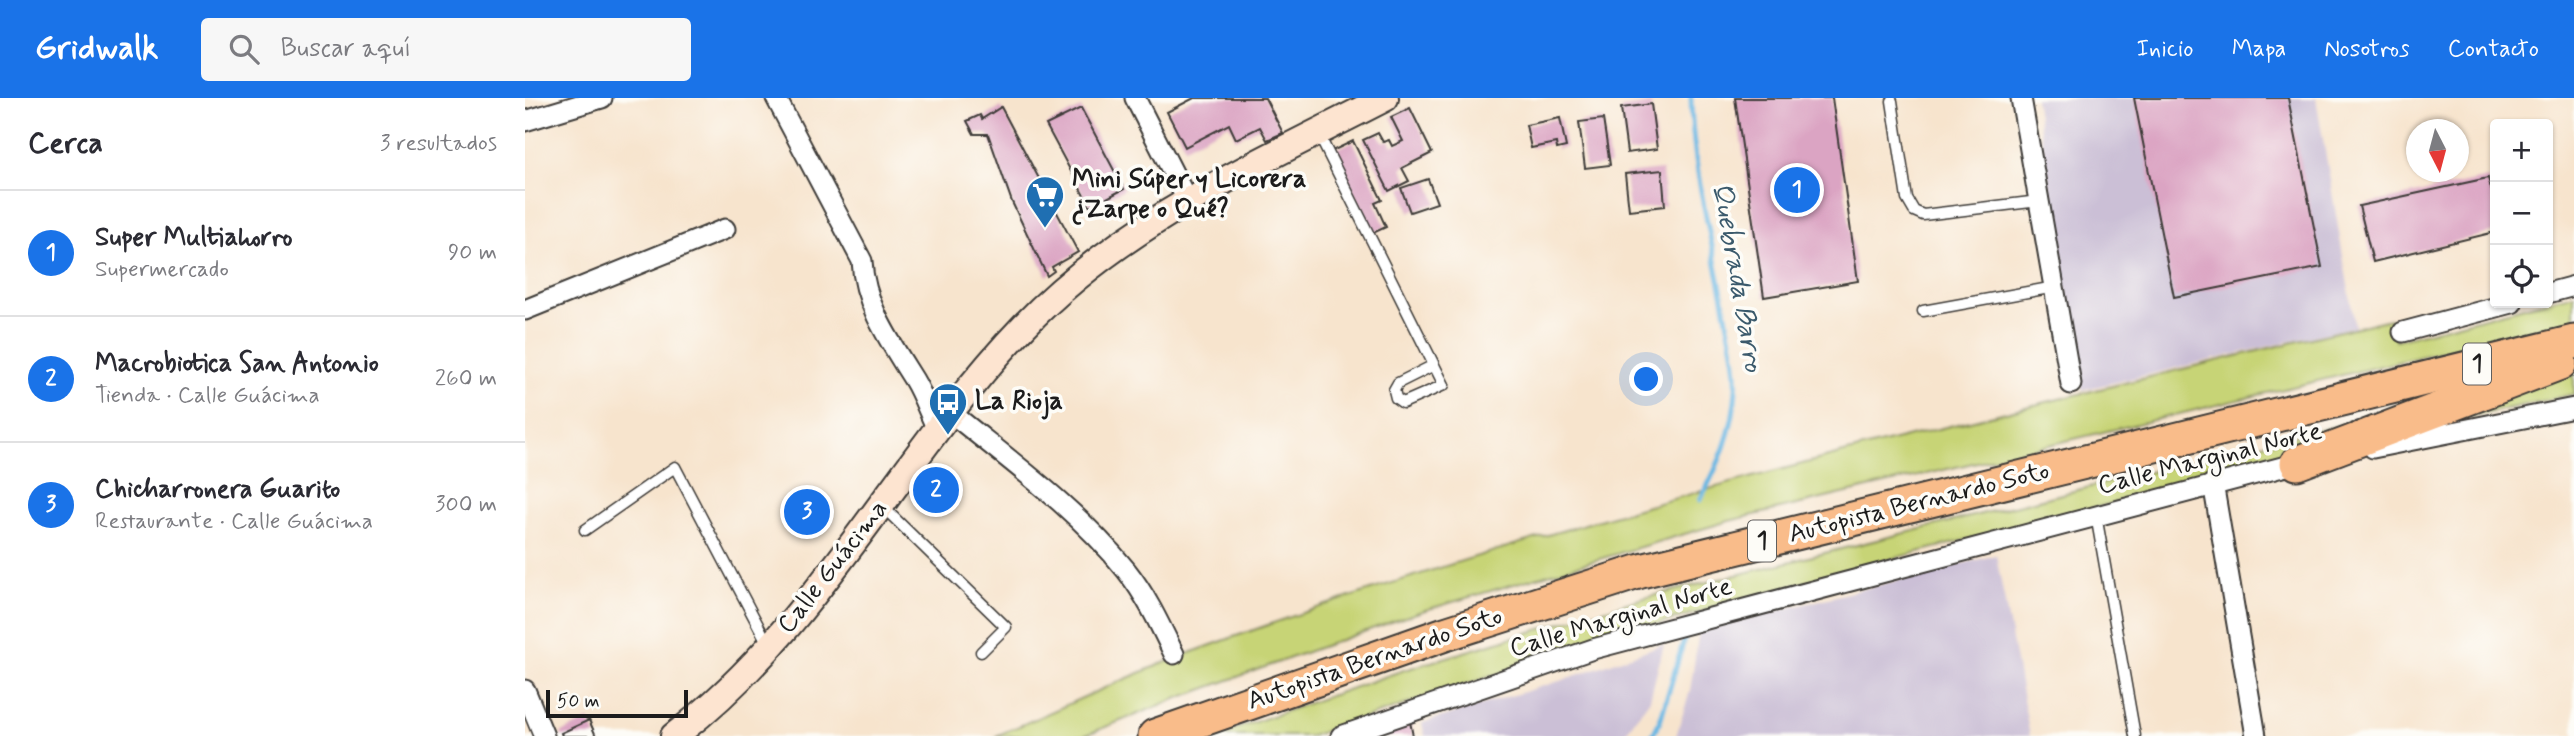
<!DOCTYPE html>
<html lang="es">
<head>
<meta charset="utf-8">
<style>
	body { margin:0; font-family:Mynerve,sans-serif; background:#f7f7f7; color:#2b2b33 }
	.controls { position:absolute; right:21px; top:21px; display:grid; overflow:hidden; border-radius:7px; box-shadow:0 2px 5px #0004 }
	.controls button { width:63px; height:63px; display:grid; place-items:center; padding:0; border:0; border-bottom:2px solid #e1e1e2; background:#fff; color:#2b2b33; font:35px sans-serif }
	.compass { position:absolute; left:1881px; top:21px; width:63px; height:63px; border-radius:50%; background:#fff; box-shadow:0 2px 5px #0004; rotate:174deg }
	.scale { position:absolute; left:21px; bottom:18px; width:142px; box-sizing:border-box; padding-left:7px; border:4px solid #1c1c1c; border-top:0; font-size:19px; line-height:24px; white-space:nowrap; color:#1c1c1c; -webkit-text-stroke:5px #fdfcf7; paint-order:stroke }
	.you { position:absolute; left:1122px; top:282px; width:24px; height:24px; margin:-18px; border:5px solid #fff; border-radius:50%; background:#1a73e8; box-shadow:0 0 0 10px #1a73e833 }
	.badge { display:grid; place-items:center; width:46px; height:46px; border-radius:50%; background:#1a73e8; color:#fff; font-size:23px; font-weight:700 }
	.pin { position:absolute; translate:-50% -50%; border:4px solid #fff; box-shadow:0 2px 7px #0006 }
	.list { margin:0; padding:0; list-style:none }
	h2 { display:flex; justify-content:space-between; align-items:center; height:91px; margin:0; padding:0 28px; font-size:30px }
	h2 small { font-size:23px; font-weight:400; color:#7c7c81 }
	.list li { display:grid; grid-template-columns:46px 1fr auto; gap:21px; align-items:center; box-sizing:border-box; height:126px; padding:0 28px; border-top:2px solid #e1e1e2 }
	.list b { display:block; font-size:26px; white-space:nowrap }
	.list p { margin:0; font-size:23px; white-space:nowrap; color:#7c7c81 }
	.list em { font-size:23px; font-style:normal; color:#7c7c81 }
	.icon { flex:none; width:38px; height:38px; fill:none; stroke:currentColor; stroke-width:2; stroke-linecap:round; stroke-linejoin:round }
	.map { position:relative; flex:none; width:2049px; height:638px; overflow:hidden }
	header { display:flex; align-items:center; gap:42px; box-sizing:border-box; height:98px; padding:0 35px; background:#1a73e8; color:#fff }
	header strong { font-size:33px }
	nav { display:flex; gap:38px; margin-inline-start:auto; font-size:24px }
	.search { width:490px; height:63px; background:#f7f7f7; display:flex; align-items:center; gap:18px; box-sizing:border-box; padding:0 24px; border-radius:7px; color:#7c7c81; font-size:26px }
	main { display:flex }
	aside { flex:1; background:#fff }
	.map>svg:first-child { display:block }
	.industrial { fill:#cbbfd6 }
	.green { fill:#c7d476; stroke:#727849; stroke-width:2 }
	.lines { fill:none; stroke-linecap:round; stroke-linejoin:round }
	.stream { stroke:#69b7e3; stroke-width:5 }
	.building { fill:#dba4c3 }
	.lane-casing { stroke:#3d3a37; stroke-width:13 }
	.street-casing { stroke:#3d3a37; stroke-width:23 }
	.secondary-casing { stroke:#3d3a37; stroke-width:30 }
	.highway-casing { stroke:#3d3a37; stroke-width:37 }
	.lane { stroke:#fff; stroke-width:10 }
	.street { stroke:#fff; stroke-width:19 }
	.secondary { stroke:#fde4d0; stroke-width:26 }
	.highway { stroke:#f9bc8a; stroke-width:33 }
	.labels { text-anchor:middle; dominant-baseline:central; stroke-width:7; stroke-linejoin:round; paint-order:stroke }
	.shield { fill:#fdfcf7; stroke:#605f5e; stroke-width:2 }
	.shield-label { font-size:24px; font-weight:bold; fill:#1c1c1c }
	.poi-label { font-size:26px; font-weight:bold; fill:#1c1c1c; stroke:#fdfcf7; text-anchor:start }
	.street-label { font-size:26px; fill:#1c1c1c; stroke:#fdfcf7 }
	.water-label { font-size:28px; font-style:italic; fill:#3b5a6c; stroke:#fdfcf7 }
</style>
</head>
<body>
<header>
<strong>Gridwalk</strong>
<div class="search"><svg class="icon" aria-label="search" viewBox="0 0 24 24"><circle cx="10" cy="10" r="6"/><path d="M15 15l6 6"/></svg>Buscar aquí</div>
<nav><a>Inicio</a><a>Mapa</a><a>Nosotros</a><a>Contacto</a></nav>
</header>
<main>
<aside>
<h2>Cerca<small>3 resultados</small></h2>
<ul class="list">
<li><span class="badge">1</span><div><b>Super Multiahorro</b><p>Supermercado</p></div><em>90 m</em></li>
<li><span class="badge">2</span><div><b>Macrobiotica San Antonio</b><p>Tienda · Calle Guácima</p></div><em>260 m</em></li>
<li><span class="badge">3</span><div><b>Chicharronera Guarito</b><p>Restaurante · Calle Guácima</p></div><em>300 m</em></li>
</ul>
</aside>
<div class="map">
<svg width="2049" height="638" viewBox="0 0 2049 638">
	<rect width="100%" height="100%" fill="#fdfcf7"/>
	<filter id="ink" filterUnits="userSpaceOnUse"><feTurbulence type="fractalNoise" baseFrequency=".0143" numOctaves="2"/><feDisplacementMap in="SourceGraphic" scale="14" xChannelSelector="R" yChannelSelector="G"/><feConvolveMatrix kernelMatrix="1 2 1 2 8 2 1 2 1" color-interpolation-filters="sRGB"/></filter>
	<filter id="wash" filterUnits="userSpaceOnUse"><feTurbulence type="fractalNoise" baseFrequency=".00686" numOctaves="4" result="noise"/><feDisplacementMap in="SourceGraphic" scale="28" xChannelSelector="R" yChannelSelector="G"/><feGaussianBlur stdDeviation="1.57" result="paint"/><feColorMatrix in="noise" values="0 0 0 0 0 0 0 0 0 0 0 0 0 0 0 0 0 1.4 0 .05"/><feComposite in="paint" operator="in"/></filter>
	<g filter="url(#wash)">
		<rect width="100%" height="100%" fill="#f7e4cd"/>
		<g class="industrial">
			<polygon points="1510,0 1791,0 1830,228 1557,292"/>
			<polygon points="1471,457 1505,638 1151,638 1165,593 1174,533"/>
			<polygon points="1139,546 1125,601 1098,638 900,638 897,625 1038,582"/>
		</g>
		<g class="green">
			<path d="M2049,196V222L1204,423L897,513L648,602L558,638H471C534,611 596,581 659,557C1051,412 1459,319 1865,221L1871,242Z"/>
			<polygon points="2049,272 2049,296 1904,328"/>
			<polygon points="1906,304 1770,359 1342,467 1075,542 786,638 690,638 876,573 1115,501"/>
		</g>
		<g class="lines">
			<g class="stream">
				<path d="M1166,0C1167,72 1187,141 1200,211C1204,237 1213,266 1211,291C1209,332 1194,367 1175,402"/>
				<polyline points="1127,638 1135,623 1162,532"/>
			</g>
		</g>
		<g id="blocks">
			<g class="building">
				<polygon points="669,0 740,0 758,35 742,42 735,29 711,41 704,26 660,49 642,14"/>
				<polygon points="1210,0 1307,0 1333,183 1239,199"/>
				<polygon points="1609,0 1763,0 1797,169 1649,199"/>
				<polygon points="1126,6 1132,51 1102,55 1096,10"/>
				<polygon points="476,9 553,154 527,169 529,173 522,178 487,104 463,36 449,36 442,23 455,17 457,21"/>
				<polygon points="556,10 599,91 565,109 521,27"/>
				<polygon points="885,10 907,55 877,70 884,83 864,93 838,42 853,35 858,44 864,42 867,48 878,43 866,19"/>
				<polygon points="1035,20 1041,49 1032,51 1031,45 1006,50 1001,27"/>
				<polygon points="1078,21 1085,67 1060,70 1054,24"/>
				<polygon points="828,43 857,102 850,105 861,129 848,135 807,53"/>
				<polygon points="1137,72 1140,108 1104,112 1100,76"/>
				<polygon points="1963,80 1970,104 1970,134 1848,164 1834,108"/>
				<polygon points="903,81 912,105 885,114 876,90"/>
				<polygon points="401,370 435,392 420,414 386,392"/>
				<polygon points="884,619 888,638 836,638"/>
				<polygon points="64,622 71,638 37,638 36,635"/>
			</g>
		</g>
	</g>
	<g filter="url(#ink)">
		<use href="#blocks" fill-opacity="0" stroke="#3d3a37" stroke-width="2"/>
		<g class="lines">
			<g class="lane-casing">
				<g id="lane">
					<polyline points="1367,3 1382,101 1389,113 1398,117 1514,103"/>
					<polyline points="793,35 919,287 878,305 871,300 869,292 873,285 909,267"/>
					<polyline points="1398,213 1530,189"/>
					<polyline points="357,408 481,529 456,554"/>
					<polyline points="1571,417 1610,638"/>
					<polyline points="60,432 150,369 244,548"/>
				</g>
			</g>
			<g class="street-casing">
				<g id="street">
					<path d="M251,0L337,163C339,207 366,245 389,282C398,297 404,315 412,331"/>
					<polyline points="610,0 663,104"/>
					<polyline points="1496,0 1546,286"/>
					<polyline points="0,23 77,0"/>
					<polyline points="2023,195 2049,188"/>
					<polyline points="0,212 200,131"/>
					<polyline points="1878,234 1987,205"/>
					<path d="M424,313C485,363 551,410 601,472C621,497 635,527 649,556"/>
					<polyline points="1848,350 2049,310"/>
					<polyline points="1688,385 1731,638"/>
					<polyline points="0,592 19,638"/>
					<polyline points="816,638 1068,551 1780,363"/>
				</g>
			</g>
			<g class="secondary-casing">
				<path id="secondary" d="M149,638C294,528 374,358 499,228C598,124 734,65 860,0"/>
			</g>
			<g class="highway-casing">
				<g id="highway">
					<polyline points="1772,365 2035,265"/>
					<polyline points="630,638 920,536 1116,473 2049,244"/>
				</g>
			</g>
			<use href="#lane" class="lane"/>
			<use href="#street" class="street"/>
			<use href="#secondary" class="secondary"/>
			<use href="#highway" class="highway"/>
		</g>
	</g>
	<defs>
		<g id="supermarket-pin" transform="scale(2.0125)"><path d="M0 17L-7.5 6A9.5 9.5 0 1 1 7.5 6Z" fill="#1f6fb2" stroke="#fdfcf7"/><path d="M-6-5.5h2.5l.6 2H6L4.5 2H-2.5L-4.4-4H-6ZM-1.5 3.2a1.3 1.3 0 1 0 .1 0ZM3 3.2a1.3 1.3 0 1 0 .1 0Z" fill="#fff"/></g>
		<g id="bus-pin" transform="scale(2.0125)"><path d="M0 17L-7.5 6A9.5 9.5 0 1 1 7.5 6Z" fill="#1f6fb2" stroke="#fdfcf7"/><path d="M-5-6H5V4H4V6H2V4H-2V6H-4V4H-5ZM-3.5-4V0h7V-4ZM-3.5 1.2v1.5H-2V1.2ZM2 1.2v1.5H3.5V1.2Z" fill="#fff"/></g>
	</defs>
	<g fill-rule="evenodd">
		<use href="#supermarket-pin" x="520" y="97"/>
		<use href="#bus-pin" x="423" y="304"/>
	</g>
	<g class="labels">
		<g class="shield">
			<rect x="1938" y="245.5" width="28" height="41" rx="5"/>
			<rect x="1223" y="422.5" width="28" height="41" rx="5"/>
		</g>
		<g class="shield-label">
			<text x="1952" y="266">1</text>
			<text x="1237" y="443">1</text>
		</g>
		<g class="poi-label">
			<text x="547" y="82">Mini Súper y Licorera<tspan x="547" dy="30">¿Zarpe o Qué?</tspan></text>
			<text x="450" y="304">La Rioja</text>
		</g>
		<g class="street-label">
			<text transform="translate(1685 361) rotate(-14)">Calle Marginal Norte</text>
			<text transform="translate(1394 405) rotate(-14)">Autopista Bernardo Soto</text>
			<text transform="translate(308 469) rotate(-52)">Calle Guácima</text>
			<text transform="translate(1096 520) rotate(-16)">Calle Marginal Norte</text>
			<text transform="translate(850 561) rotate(-19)">Autopista Bernardo Soto</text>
		</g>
		<g class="water-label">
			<text transform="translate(1212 179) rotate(80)">Quebrada Barro</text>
		</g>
	</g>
</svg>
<div class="controls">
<button>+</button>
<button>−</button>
<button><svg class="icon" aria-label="locate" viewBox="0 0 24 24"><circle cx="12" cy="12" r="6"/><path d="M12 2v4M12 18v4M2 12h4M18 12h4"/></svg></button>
</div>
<svg class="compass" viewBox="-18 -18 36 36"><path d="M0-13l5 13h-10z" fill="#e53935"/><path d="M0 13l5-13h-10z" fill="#7c7c81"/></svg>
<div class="scale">50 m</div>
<div class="you"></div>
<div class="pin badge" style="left:1272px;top:92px">1</div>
<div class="pin badge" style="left:411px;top:392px">2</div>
<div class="pin badge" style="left:282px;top:414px">3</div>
</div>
</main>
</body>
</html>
